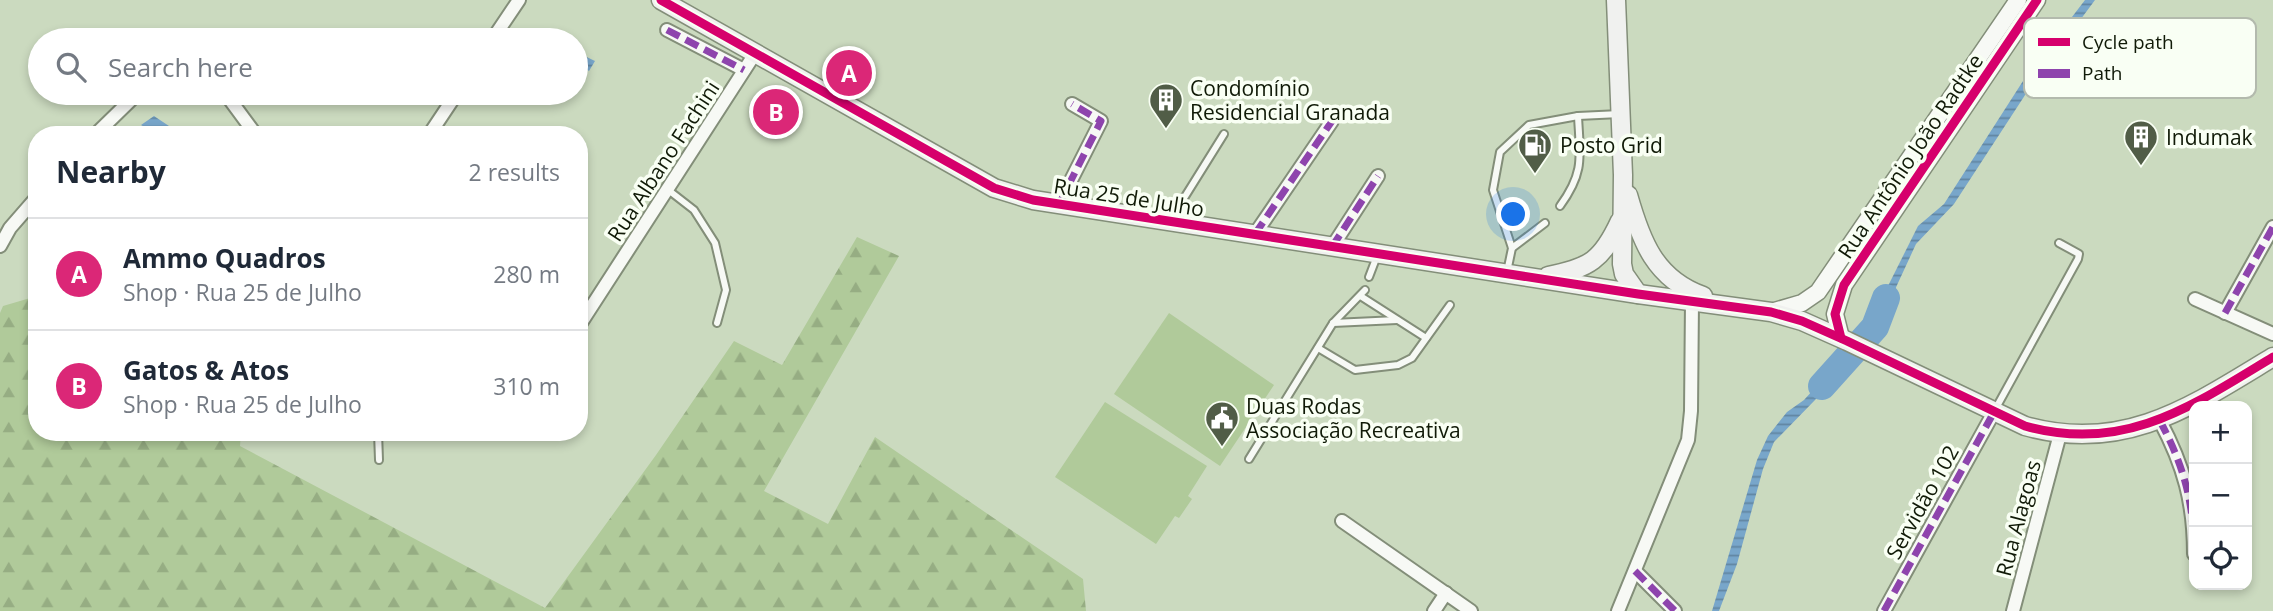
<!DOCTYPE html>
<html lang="en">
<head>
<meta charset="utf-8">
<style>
	body { margin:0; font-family:"Open Sans",sans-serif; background:#f6f6f7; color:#1f2937 }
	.controls { position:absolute; right:21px; bottom:21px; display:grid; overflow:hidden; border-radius:14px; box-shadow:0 4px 10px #0003 }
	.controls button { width:63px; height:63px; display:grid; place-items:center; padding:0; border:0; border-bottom:2px solid #e0e1e3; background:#fff; color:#1f2937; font:35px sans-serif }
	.you { position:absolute; left:1514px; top:215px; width:24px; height:24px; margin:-18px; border:5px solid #fff; border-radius:50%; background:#1a73e8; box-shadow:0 0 0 10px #1a73e833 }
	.badge { display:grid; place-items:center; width:46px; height:46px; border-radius:50%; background:#db2777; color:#fff; font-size:23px; font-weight:700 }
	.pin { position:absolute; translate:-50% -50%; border:4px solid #fff; box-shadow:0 2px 7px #0006 }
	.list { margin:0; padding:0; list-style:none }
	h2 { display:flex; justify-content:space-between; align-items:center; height:91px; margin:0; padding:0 28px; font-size:30px }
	h2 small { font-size:23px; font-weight:400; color:#747a83 }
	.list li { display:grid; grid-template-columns:46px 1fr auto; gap:21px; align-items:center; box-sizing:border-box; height:112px; padding:0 28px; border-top:2px solid #e0e1e3 }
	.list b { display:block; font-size:26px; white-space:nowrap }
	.list p { margin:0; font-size:23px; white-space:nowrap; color:#747a83 }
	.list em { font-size:23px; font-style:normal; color:#747a83 }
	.icon { flex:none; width:38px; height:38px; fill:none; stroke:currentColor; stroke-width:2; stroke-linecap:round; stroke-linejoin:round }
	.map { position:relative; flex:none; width:2273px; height:611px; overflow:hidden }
	.search { position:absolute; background:#fff; box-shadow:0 4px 10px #0003; left:28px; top:28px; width:560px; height:77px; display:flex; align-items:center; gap:18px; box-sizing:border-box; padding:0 24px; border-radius:38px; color:#747a83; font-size:26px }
	.panel { position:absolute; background:#fff; box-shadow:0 4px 10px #0003; left:28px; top:126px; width:560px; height:315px; border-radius:28px }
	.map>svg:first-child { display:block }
	.forest { fill:url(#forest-firs) }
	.pitch { fill:#b0ca9a }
	.water { fill:url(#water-rules) }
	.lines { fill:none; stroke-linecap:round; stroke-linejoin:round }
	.river { stroke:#78a6ca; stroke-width:28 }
	.service-casing { stroke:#838e79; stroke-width:10 }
	.minor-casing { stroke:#838e79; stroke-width:16 }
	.tertiary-casing { stroke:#838e79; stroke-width:19 }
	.secondary-casing { stroke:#838e79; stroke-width:21 }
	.service { stroke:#f7f9f5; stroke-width:6 }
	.minor { stroke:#f7f9f5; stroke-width:12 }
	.tertiary { stroke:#f7f9f5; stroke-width:16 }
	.secondary { stroke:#f0f1ef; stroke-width:18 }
	.quiet { stroke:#8e44ad; stroke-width:7; stroke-dasharray:14 7; stroke-linecap:butt }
	.cycleway-casing { stroke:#f9fff4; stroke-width:13 }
	.cycleway { stroke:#d6006c; stroke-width:9 }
	.labels { text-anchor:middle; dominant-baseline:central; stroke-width:7; stroke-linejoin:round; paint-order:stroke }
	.poi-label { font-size:21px; fill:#101a07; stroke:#f9fff4; text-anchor:start }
	.street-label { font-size:21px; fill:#101a07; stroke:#f9fff4 }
	.key { fill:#f9fff4; stroke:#b3baad; stroke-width:2 }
	.key-label { font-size:19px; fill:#101a07 }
</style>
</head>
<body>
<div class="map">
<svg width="2273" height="611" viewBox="0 0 2273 611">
	<defs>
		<pattern id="forest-firs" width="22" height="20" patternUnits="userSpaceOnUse" patternTransform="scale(1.75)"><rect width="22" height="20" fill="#b0ca9a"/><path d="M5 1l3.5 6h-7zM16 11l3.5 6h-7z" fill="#96ad83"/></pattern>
		<pattern id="water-rules" width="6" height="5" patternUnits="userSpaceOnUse" patternTransform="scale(1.75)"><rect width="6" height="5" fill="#78a6ca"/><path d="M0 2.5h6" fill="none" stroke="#6186a2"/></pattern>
	</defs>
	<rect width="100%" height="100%" fill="#cbdabf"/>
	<polygon class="forest" points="857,237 899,256 764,491 828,524 875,437 1083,579 1086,611 0,611 0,313 3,306 37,296 37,432 241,432 240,446 545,608 656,455 734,341 782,365"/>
	<g class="pitch">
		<polygon points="1169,313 1274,385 1220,466 1114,394"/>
		<polygon points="1105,402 1207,466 1188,496 1192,499 1179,518 1175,516 1156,544 1055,477"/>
	</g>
	<g class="water">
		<polygon points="2085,0 2095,0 2029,89 1954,204 1916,244 1874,335 1866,330 1918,226 1944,204 2023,81"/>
		<polygon points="576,52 595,61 589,71 576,62"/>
		<polygon points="154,116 169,126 164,135 154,127 148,129 141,125"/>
		<polygon points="1842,358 1852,362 1774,442 1763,469 1737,564 1719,611 1712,611 1757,460 1768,436 1787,412 1804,400"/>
	</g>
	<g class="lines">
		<polyline class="river" points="1822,386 1875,327 1886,298"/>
		<g class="service-casing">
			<g id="service">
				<polyline points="667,189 694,210 715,243 726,290 717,323"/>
				<path d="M1560,206C1585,172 1580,156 1578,116"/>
				<polyline points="1171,219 1224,134"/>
				<polyline points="1512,248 1545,223"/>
				<polyline points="1507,272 1512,248 1493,190 1500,152 1529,125 1578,116 1620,114"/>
				<polyline points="1369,277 1377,256"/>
				<polyline points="1362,297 1426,338"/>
				<polyline points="1333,323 1397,320"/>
				<polyline points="1318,348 1355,370 1398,365 1412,358 1450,305"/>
				<polyline points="1996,408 2078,259 2079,254 2059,243"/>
				<polyline points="378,432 379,460"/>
				<polyline points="1249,459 1333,323 1365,290"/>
			</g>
		</g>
		<g class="minor-casing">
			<g id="minor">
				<polyline points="667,30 744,70"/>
				<polyline points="492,40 519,0"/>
				<polyline points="225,93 256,135"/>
				<polyline points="95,135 138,93"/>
				<polyline points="429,135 457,93"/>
				<polyline points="1059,204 1101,121 1072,104"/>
				<polyline points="1255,234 1332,121"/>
				<polyline points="0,246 10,228 37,197"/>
				<polyline points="1332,247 1378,176"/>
				<polyline points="2195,299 2273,334"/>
				<polyline points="2225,313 2273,227"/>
				<polyline points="579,326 756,52"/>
				<path d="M2160,421C2184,466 2194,503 2194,554"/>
				<polyline points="1342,521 1471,611"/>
				<polyline points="1635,571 1675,611"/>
				<polyline points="1434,611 1446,593"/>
				<polyline points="1618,611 1688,440 1691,411 1692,301"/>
				<polyline points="1884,611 1994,412"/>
				<polyline points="2013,611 2060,434"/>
			</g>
		</g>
		<g class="tertiary-casing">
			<g id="tertiary">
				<polyline points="1771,312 1802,303 1818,292 2018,0"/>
				<polyline points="1841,338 1835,314 1844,285 2037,0"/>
			</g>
		</g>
		<g class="secondary-casing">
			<g id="secondary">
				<path d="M661,0L994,188L1033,200L1638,294L1771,312L1802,321L1847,341L2025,426C2124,454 2192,406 2273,357"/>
				<polyline points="1616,0 1623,175 1622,264 1624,274 1638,294"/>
				<path d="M1628,195C1641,241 1655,279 1703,296"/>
				<path d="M1548,276C1590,268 1602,260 1620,221"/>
			</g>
		</g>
		<use href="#service" class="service"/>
		<use href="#minor" class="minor"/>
		<use href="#tertiary" class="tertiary"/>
		<use href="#secondary" class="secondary"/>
		<g class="quiet">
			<polyline points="667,30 744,70"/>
			<polyline points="1059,204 1101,121 1072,104"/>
			<polyline points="1255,234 1332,121"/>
			<polyline points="1332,247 1378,176"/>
			<polyline points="2225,313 2273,227"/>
			<path d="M2160,421C2184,466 2194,503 2194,554"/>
			<polyline points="1635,571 1675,611"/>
			<polyline points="1884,611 1994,412"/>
		</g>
		<g class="cycleway-casing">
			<g id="cycleway">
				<path d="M661,0L994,188L1033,200L1638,294L1771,312L1802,321L1847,341L2025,426C2124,454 2192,406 2273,357"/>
				<polyline points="1841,338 1835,314 1844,285 2037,0"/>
			</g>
		</g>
		<use href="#cycleway" class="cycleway"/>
	</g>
	<defs>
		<g id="building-pin" transform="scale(1.75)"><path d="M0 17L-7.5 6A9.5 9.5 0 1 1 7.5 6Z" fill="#515d47" stroke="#f9fff4"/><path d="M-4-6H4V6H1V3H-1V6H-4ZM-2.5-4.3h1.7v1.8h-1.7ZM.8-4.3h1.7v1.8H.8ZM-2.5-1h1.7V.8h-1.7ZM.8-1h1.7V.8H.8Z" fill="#fff"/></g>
		<g id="fuel-pin" transform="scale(1.75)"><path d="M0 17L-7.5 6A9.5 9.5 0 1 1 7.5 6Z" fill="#515d47" stroke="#f9fff4"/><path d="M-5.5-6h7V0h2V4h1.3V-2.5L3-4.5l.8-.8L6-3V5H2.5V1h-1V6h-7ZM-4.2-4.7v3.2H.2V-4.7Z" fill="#fff"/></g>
		<g id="civic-pin" transform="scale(1.75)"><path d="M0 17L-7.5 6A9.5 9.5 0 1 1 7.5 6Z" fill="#515d47" stroke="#f9fff4"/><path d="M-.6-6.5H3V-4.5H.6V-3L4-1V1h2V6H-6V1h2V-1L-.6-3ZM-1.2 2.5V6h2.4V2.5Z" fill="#fff"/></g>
	</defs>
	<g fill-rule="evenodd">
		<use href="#building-pin" x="1166" y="100"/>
		<use href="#building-pin" x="2141" y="137"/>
		<use href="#fuel-pin" x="1535" y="145"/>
		<use href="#civic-pin" x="1222" y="418"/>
	</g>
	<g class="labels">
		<g class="poi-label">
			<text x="1190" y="88">Condomínio<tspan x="1190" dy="24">Residencial Granada</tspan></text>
			<text x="2166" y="137">Indumak</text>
			<text x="1560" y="145">Posto Grid</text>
			<text x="1246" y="406">Duas Rodas<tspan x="1246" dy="24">Associação Recreativa</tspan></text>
		</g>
		<g class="street-label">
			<text transform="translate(1910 156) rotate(-56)">Rua Antônio João Radtke</text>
			<text transform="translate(663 161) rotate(-57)">Rua Albano Fachini</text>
			<text transform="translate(1129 197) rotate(9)">Rua 25 de Julho</text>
			<text transform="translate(1922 502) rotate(-61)">Servidão 102</text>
			<text transform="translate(2018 518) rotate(-75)">Rua Alagoas</text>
		</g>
	</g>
	<rect x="2024" y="18" width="232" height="80" rx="10" class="key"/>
	<rect x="2038" y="38" width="32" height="8" fill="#d6006c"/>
	<rect x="2038" y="69" width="32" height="9" fill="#8e44ad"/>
	<g class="key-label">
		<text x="2082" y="49">Cycle path</text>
		<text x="2082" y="80">Path</text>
	</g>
</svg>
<div class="controls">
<button>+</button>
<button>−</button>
<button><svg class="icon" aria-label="locate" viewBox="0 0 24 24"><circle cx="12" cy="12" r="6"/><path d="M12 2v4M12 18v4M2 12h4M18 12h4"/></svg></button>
</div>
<div class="you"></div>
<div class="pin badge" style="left:849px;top:73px">A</div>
<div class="pin badge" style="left:776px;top:112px">B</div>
<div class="search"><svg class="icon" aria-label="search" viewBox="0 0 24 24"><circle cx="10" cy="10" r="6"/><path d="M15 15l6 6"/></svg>Search here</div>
<section class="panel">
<h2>Nearby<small>2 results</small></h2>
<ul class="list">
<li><span class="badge">A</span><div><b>Ammo Quadros</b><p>Shop · Rua 25 de Julho</p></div><em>280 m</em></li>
<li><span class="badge">B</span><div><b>Gatos &amp; Atos</b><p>Shop · Rua 25 de Julho</p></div><em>310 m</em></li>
</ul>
</section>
</div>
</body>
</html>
